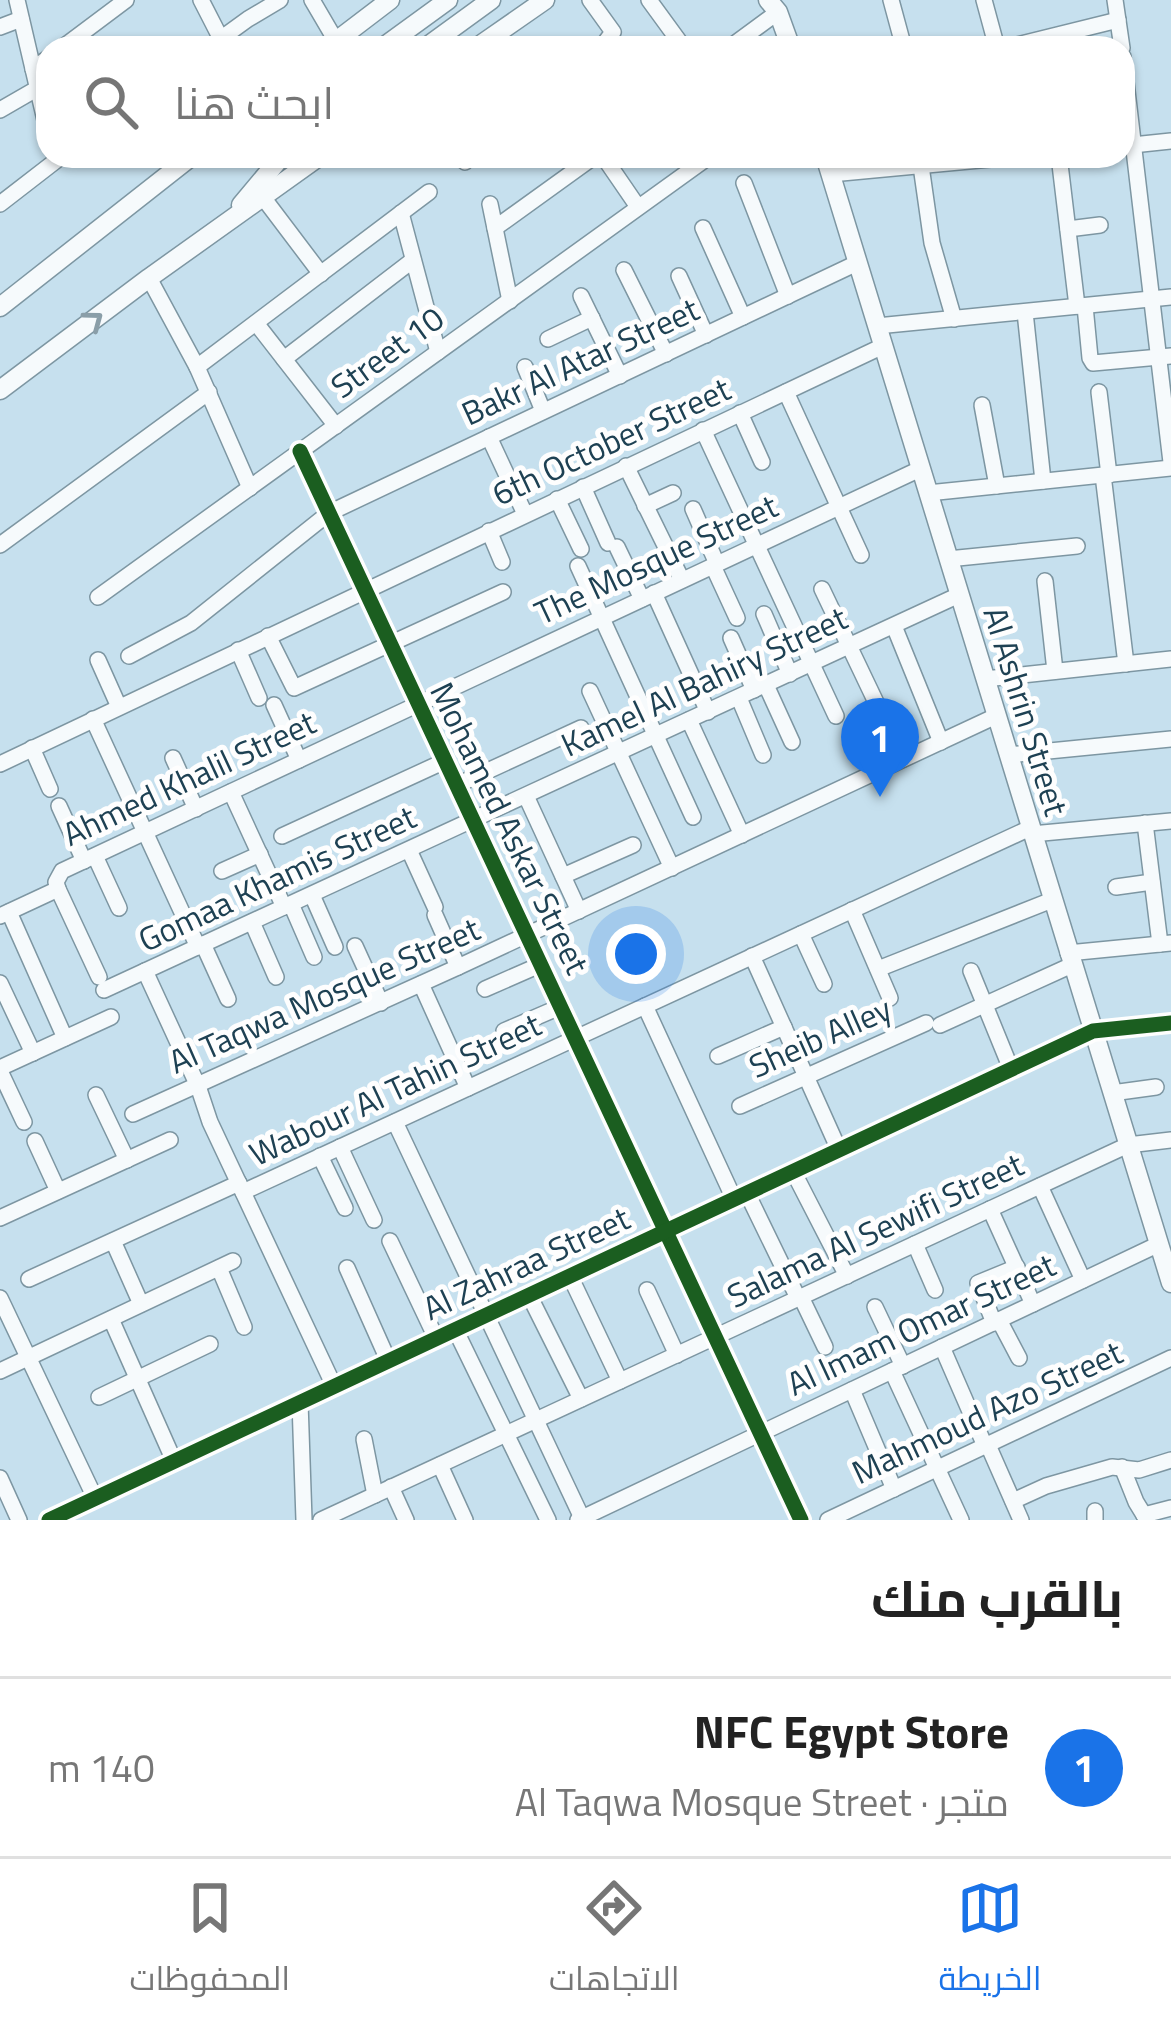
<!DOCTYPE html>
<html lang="ar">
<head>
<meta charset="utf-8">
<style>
	body { margin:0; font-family:"Titillium Web",Cairo,sans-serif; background:#f2f2f2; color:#222; direction:rtl }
	.you { position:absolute; left:636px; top:954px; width:42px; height:42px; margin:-30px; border:9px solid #fff; border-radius:50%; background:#1a73e8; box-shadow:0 0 0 18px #1a73e833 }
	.badge { display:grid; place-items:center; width:78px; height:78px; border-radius:50%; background:#1a73e8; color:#fff; font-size:39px; font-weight:700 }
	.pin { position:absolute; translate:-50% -99px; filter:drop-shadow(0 3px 6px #0008) }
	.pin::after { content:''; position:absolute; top:63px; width:42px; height:36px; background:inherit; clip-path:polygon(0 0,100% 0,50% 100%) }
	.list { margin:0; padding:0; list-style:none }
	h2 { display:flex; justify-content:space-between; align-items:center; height:156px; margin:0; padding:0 48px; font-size:51px }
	h2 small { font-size:39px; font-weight:400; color:#767676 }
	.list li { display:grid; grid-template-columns:78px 1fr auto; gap:36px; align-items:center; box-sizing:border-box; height:180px; padding:0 48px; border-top:3px solid #e0e0e0 }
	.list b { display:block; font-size:45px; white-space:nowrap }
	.list p { margin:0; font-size:39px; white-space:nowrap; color:#767676 }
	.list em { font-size:39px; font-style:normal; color:#767676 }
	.icon { flex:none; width:66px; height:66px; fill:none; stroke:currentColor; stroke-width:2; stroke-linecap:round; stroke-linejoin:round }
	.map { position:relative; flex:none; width:1171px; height:1520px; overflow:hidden; direction:ltr }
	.search { position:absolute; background:#fff; box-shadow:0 3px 9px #0004; left:36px; right:36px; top:36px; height:132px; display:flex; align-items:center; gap:30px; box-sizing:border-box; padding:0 42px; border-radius:36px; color:#767676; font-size:45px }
	.sheet { height:336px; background:#fff }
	nav { display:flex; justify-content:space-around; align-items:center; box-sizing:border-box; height:168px; border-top:3px solid #e0e0e0; background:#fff; font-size:33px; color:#767676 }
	nav a { display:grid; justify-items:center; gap:6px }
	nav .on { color:#1a73e8 }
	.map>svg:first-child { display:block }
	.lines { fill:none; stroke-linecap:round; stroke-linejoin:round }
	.minor-casing { stroke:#7d96a2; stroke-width:18 }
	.major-casing { stroke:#7d96a2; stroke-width:21 }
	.minor { stroke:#f6fafc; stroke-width:15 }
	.major { stroke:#f6fafc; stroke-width:18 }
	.cycleway-casing { stroke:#fefefe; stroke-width:22 }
	.cycleway { stroke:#1b5e20; stroke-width:15 }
	.oneway { stroke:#8a9ea8 }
	.labels { text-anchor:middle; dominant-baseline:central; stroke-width:10; stroke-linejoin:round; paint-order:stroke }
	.street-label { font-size:33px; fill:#1e4153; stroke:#fefefe }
</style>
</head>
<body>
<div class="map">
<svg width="1171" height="1520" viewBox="0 0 1171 1520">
	<rect width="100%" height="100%" fill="#c6e0ee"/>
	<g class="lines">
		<g class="minor-casing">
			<g id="minor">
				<polyline points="17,0 48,133"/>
				<polyline points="201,0 221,39"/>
				<polyline points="312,0 336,41"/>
				<polyline points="590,0 613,32 604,44 604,48"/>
				<polyline points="649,0 684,48"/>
				<polyline points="891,0 904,48"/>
				<polyline points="984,0 997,48"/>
				<polyline points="1115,0 1122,48"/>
				<polyline points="0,27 21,19"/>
				<polyline points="62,48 126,0"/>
				<polyline points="208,48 248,19 280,0"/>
				<polyline points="729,48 778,12"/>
				<polyline points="1005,48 1118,20"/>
				<polyline points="1123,57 1171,462"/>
				<polyline points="33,69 48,58"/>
				<polyline points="0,110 38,88"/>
				<polyline points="1123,146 1171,141"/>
				<polyline points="463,156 465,162"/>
				<polyline points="603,156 638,207"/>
				<polyline points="1059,156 1077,306"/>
				<polyline points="921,166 932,243 954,319"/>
				<polyline points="831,174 1022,156"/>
				<polyline points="744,183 788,296"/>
				<polyline points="262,196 321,274"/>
				<polyline points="0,204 62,156"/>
				<polyline points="490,204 510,301"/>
				<polyline points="401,213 438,352"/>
				<polyline points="495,228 595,156"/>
				<polyline points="703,228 743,317"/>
				<polyline points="1068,229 1100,225"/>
				<polyline points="624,270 666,354"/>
				<polyline points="679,276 706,335"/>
				<polyline points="149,278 197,367 250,488"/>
				<polyline points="581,296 620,376"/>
				<polyline points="1085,306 1090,358 1093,363 1171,356"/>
				<polyline points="1025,312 1043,481"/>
				<polyline points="256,323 336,426"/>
				<polyline points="877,326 1171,297"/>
				<polyline points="548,339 592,318"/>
				<polyline points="284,359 413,260"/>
				<polyline points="197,367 429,192"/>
				<polyline points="525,367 543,411"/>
				<polyline points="786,392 861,555"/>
				<polyline points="1099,392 1109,475"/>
				<polyline points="982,405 997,486"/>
				<polyline points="740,413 762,462"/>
				<polyline points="703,430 836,716"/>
				<polyline points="489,437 525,514"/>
				<polyline points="300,451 801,1520"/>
				<polyline points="626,466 682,580"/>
				<polyline points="1103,475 1126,664"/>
				<polyline points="583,487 608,543"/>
				<polyline points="928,493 1171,468"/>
				<polyline points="557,499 581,549"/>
				<polyline points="645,506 673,493"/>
				<polyline points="693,509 717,564"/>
				<polyline points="489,531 502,562"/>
				<polyline points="0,545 209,392"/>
				<polyline points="617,547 642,599"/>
				<polyline points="948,559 1077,546"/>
				<polyline points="578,566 693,817"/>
				<polyline points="713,566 737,618"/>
				<polyline points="1045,581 1055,671"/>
				<polyline points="822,589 903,759"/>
				<polyline points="654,593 708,712"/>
				<polyline points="98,597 710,156"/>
				<polyline points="764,614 790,674"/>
				<polyline points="894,626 941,742"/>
				<polyline points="268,636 294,688 503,592"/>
				<polyline points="731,638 754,690"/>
				<polyline points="238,650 259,698"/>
				<polyline points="129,656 191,623 329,513 857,263"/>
				<polyline points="98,660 119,707"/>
				<polyline points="985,679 1171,659"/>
				<polyline points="766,685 792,742"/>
				<polyline points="590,691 672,868"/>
				<polyline points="739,698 763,755"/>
				<polyline points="274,705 299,760"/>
				<polyline points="93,719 198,947"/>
				<polyline points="689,720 742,835"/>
				<polyline points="32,748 50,789"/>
				<polyline points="1008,755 1171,739"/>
				<polyline points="173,758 196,809"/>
				<polyline points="0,764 883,346"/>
				<polyline points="457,785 581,728"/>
				<polyline points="231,792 284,907"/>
				<polyline points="526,796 579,911"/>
				<polyline points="59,806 84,861"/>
				<polyline points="1145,823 1160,944"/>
				<polyline points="1032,834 1171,821"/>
				<polyline points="282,836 445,761"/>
				<polyline points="409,850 435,907"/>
				<polyline points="95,856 119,908"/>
				<polyline points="222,871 260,854"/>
				<polyline points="563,876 633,845"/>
				<polyline points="1116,887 1152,882"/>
				<polyline points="58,889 99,977"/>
				<polyline points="312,895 335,947"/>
				<polyline points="291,904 314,957"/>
				<polyline points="852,910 890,998"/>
				<polyline points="9,912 65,1038"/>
				<polyline points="435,915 458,967"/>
				<polyline points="0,916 58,889 56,882 62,871 920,469"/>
				<polyline points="252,922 276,977"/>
				<polyline points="801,934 824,984"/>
				<polyline points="203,944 228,999"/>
				<polyline points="355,946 381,1003"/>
				<polyline points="1068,953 1171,943"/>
				<polyline points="752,956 839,1150"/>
				<polyline points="878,969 1052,900"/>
				<polyline points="145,971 198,1086 210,1122 334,1386"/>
				<polyline points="971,971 1011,1069"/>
				<polyline points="0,983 33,1053"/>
				<polyline points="421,984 468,1088"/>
				<polyline points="485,989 542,964"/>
				<polyline points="104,990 959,595"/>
				<polyline points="645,1006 734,1199"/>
				<polyline points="940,1025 1072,965"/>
				<polyline points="504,1031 562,1006"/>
				<polyline points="718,1056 784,1027"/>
				<polyline points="0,1068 111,1017"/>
				<polyline points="0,1071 24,1122"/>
				<polyline points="1112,1093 1156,1087"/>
				<polyline points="96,1095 127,1160"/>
				<polyline points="740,1106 926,1023"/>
				<polyline points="133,1114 458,967 996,716"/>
				<polyline points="395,1122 582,1518"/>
				<polyline points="35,1141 58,1191"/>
				<polyline points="340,1147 374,1220"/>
				<polyline points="320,1156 345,1208"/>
				<polyline points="793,1171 847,1276"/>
				<polyline points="1040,1186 1083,1280"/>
				<polyline points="243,1192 1030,828"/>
				<polyline points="747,1193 798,1298"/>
				<polyline points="990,1209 1033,1304"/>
				<polyline points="0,1218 170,1140"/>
				<polyline points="113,1241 141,1304"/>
				<polyline points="390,1241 436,1338"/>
				<polyline points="915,1244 935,1290"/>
				<polyline points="219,1268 244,1327"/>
				<polyline points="347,1268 388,1360"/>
				<polyline points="570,1276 620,1381"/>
				<polyline points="29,1279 239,1183"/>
				<polyline points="647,1290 677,1355"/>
				<polyline points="529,1295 581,1399"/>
				<polyline points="801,1297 825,1347"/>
				<polyline points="0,1298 95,1498"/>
				<polyline points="875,1307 903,1366"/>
				<polyline points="111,1319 174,1461"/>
				<polyline points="999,1320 1019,1358"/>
				<polyline points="994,1323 978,1283 1017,1267"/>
				<polyline points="455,1329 548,1520"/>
				<polyline points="942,1347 985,1446"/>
				<polyline points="0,1371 233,1261"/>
				<polyline points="892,1371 961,1520"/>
				<polyline points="852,1390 894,1489"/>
				<polyline points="99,1397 210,1344"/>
				<polyline points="300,1402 304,1520"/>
				<polyline points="364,1439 375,1495"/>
				<polyline points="988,1445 1021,1520"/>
				<polyline points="440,1465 465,1520"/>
				<polyline points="1122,1467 1136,1502 1147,1520"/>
				<polyline points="0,1478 19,1520"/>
				<polyline points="391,1487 406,1520"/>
				<polyline points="1013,1501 1046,1486 1112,1467 1139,1470 1171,1460"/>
				<polyline points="1095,1511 1095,1520"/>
				<polyline points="1144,1515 1171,1508"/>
				<polyline points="49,1520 1093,1031 1171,1023"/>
				<polyline points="321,1520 1128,1145 1171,1140"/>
				<polyline points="578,1520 1159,1244"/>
				<polyline points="828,1520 1171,1358"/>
			</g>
		</g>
		<g class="major-casing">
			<g id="major">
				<polyline points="768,0 778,12 791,48"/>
				<polyline points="327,48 390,0"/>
				<polyline points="382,48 448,0"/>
				<polyline points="425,48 491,0"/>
				<polyline points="476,48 545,0"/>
				<polyline points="825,156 1171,1283"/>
				<polyline points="241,205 282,156"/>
				<polyline points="0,307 192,156"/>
				<polyline points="0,390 149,278 320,156"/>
			</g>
		</g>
		<use href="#minor" class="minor"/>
		<use href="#major" class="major"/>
		<g class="cycleway-casing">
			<g id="cycleway">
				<polyline points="300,451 801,1520"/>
				<polyline points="49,1520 1093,1031 1171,1023"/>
			</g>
		</g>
		<use href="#cycleway" class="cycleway"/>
	</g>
	<defs><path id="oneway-chevron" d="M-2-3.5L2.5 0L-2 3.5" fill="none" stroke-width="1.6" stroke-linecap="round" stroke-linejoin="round" transform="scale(3)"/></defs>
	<use class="oneway" href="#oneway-chevron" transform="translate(94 320) rotate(-37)"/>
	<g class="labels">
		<g class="street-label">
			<text transform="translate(387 352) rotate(-36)">Street 10</text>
			<text transform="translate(580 361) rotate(-25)">Bakr Al Atar Street</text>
			<text transform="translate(611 441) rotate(-25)">6th October Street</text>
			<text transform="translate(656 559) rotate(-25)">The Mosque Street</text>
			<text transform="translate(704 681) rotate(-25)">Kamel Al Bahiry Street</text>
			<text transform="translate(1026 711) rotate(73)">Al Ashrin Street</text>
			<text transform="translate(189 778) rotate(-25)">Ahmed Khalil Street</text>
			<text transform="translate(510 828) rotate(64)">Mohamed Askar Street</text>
			<text transform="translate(277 878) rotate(-25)">Gomaa Khamis Street</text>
			<text transform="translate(324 995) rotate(-24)">Al Taqwa Mosque Street</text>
			<text transform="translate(820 1037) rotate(-24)">Sheib Alley</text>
			<text transform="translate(395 1089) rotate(-25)">Wabour Al Tahin Street</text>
			<text transform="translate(875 1230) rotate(-25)">Salama Al Sewifi Street</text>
			<text transform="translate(526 1263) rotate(-25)">Al Zahraa Street</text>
			<text transform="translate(921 1324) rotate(-25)">Al Imam Omar Street</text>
			<text transform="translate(987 1412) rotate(-25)">Mahmoud Azo Street</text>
		</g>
	</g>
</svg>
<div class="you"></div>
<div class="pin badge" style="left:880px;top:797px">1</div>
<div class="search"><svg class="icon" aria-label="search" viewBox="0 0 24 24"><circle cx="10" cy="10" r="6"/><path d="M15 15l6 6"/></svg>ابحث هنا</div>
</div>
<section class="sheet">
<h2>بالقرب منك<small></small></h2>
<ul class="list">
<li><span class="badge">1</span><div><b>NFC Egypt Store</b><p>متجر · Al Taqwa Mosque Street</p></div><em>140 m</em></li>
</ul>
</section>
<nav>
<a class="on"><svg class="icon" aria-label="map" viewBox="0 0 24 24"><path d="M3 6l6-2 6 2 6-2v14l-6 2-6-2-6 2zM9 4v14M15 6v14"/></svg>الخريطة</a>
<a><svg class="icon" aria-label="directions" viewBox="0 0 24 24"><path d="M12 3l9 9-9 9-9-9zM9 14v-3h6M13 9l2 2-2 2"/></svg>الاتجاهات</a>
<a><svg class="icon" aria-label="saved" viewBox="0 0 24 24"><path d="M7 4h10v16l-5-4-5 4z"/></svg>المحفوظات</a>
</nav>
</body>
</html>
